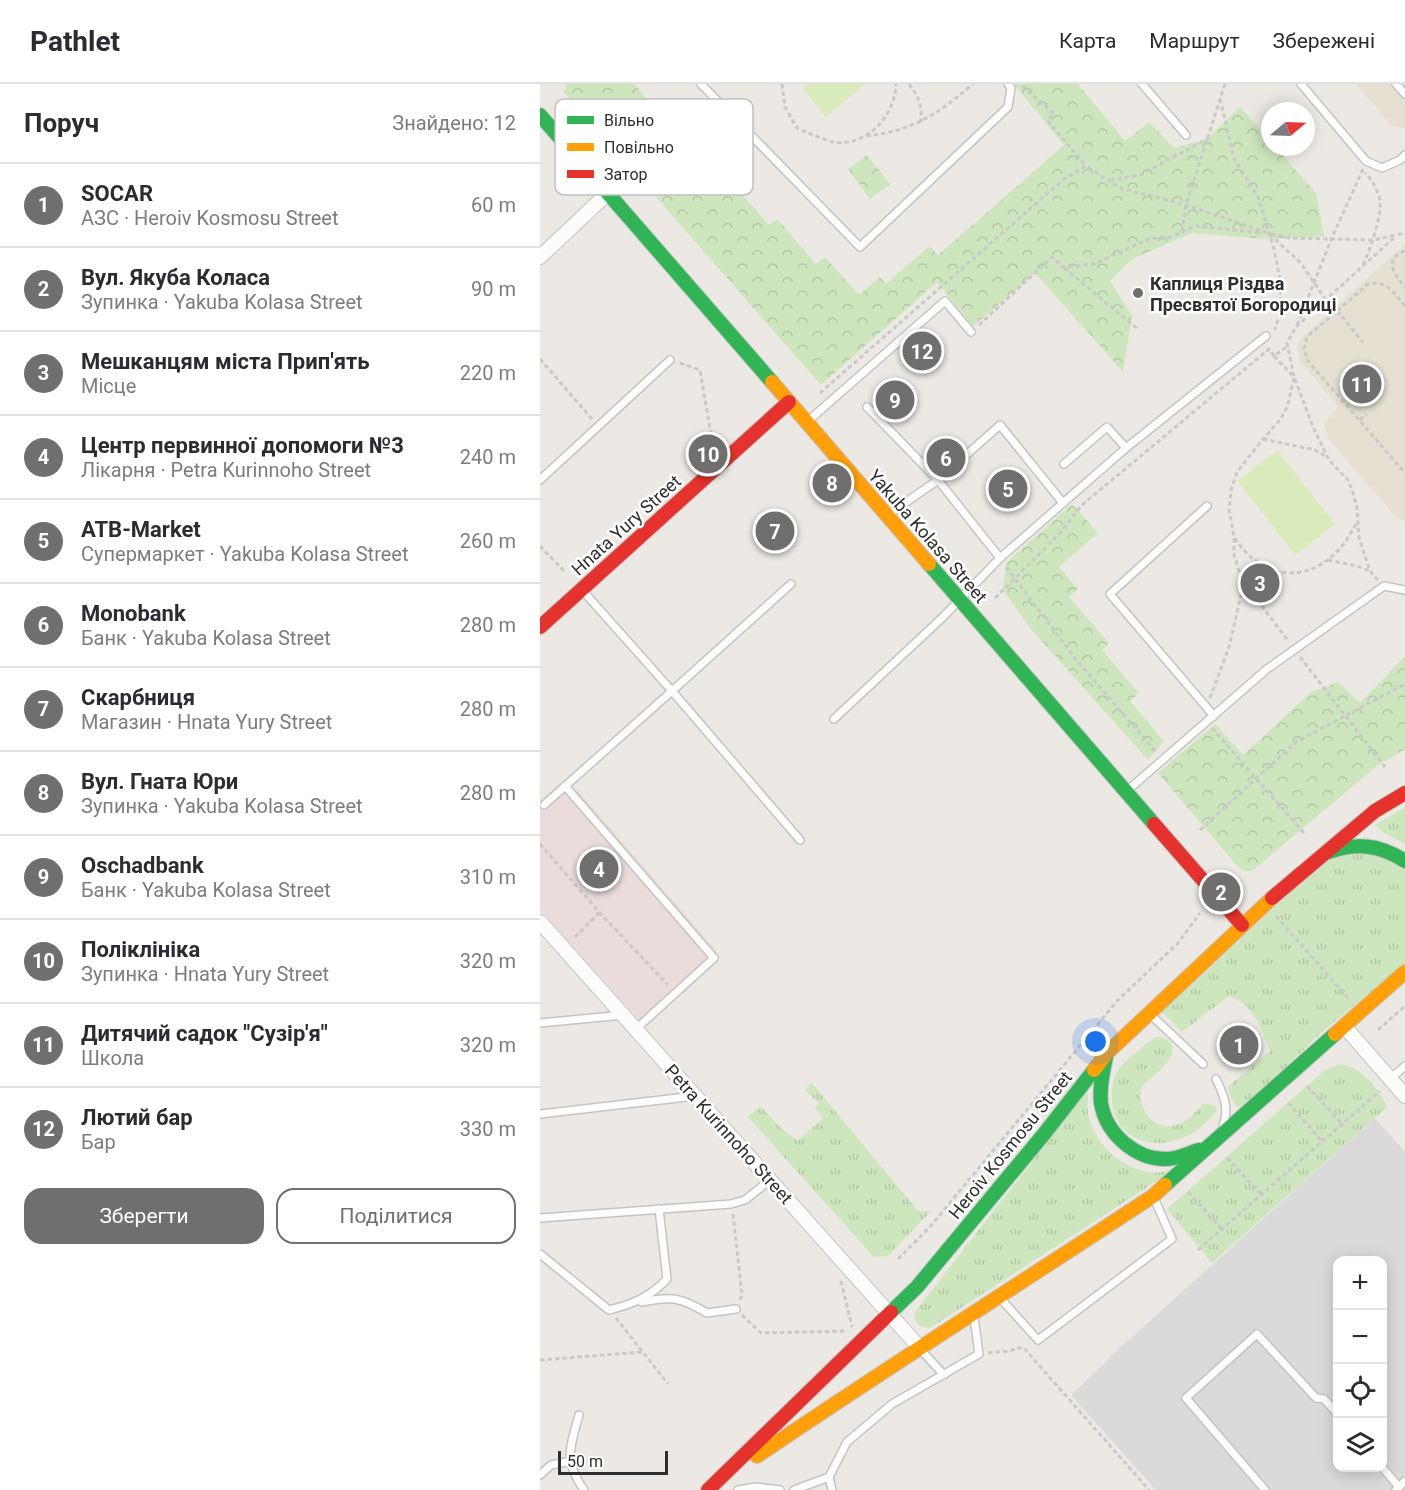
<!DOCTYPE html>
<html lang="uk">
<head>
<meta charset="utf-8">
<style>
	body { margin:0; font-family:Roboto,sans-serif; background:#f7f7f7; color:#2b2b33 }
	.controls { position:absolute; right:18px; bottom:18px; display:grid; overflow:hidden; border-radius:12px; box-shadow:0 3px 15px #0003 }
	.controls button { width:54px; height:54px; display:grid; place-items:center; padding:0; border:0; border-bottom:2px solid #e1e1e2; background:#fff; color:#2b2b33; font:30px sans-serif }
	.compass { position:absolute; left:721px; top:18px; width:54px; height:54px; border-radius:50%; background:#fff; box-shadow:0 3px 15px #0003; rotate:71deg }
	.scale { position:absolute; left:18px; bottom:15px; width:110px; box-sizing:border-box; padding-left:6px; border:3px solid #2e2e2e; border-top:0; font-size:16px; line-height:21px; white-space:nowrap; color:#2e2e2e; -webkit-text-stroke:4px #fff; paint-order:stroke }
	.you { position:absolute; left:556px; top:958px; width:21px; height:21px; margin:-15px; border:4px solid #fff; border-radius:50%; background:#1a73e8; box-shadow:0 0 0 9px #1a73e833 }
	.badge { display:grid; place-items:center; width:39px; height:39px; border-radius:50%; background:#706f6e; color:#fff; font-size:20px; font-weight:700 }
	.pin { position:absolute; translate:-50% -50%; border:3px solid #fff; box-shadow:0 2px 6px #0006 }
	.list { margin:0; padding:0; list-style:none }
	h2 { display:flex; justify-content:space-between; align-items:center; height:78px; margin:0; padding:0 24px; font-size:26px }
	h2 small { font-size:20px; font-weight:400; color:#7c7c81 }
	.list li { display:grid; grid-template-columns:39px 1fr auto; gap:18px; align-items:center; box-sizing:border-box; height:84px; padding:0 24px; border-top:2px solid #e1e1e2 }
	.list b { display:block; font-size:22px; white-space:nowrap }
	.list p { margin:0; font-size:20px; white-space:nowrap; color:#7c7c81 }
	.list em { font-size:20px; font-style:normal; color:#7c7c81 }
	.actions { display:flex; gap:12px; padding:18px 24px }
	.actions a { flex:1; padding:14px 0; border:2px solid #706f6e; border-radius:18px; text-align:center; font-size:21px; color:#706f6e }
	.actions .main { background:#706f6e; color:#fff }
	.icon { flex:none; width:33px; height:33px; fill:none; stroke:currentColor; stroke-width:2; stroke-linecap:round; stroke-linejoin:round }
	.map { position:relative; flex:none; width:865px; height:1406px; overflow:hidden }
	header { display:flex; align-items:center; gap:36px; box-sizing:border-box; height:84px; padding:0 30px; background:#fff; border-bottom:2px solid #e1e1e2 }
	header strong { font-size:28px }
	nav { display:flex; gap:33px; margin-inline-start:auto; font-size:21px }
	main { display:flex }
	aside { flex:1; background:#fff }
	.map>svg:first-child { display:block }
	.industrial { fill:#dcd9db; fill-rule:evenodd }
	.education { fill:#e6e0d3 }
	.medical { fill:#e9dcdb }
	.grass { fill:url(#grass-tufts) }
	.forest { fill:url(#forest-crowns) }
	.pitch { fill:#d9eabb }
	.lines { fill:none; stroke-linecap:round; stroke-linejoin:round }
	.lane-casing { stroke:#c5c4c5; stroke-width:10 }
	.street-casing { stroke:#c5c4c5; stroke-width:16 }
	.fast-casing { stroke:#c5c4c5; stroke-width:16 }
	.slow-casing { stroke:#c5c4c5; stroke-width:16 }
	.jam-casing { stroke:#c5c4c5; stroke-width:16 }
	.path { stroke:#c9c9c8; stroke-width:3; stroke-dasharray:4.5 3; stroke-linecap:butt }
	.lane { stroke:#fcfcfb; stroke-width:7 }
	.street { stroke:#fcfcfb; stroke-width:14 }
	.fast { stroke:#30b455; stroke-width:14 }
	.slow { stroke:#ff9f0a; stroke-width:14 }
	.jam { stroke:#e5322d; stroke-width:14 }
	.poi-dot { fill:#706f6e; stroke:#fff; stroke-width:2 }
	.labels { text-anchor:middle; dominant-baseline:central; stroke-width:5; stroke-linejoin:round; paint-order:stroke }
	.poi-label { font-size:18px; font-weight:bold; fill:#2e2e2e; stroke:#fff; text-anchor:start }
	.street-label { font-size:18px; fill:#2e2e2e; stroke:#fff }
	.key { fill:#fff; stroke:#c0c0c0; stroke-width:1.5 }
	.key-label { font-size:16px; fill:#2e2e2e }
</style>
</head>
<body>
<header>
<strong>Pathlet</strong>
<nav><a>Карта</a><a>Маршрут</a><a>Збережені</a></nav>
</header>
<main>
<aside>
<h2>Поруч<small>Знайдено: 12</small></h2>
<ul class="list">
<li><span class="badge">1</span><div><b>SOCAR</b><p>АЗС · Heroiv Kosmosu Street</p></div><em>60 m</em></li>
<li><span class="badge">2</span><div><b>Вул. Якуба Коласа</b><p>Зупинка · Yakuba Kolasa Street</p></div><em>90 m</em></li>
<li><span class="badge">3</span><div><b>Мешканцям міста Прип'ять</b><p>Місце</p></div><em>220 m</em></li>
<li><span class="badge">4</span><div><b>Центр первинної допомоги №3</b><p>Лікарня · Petra Kurinnoho Street</p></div><em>240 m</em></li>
<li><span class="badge">5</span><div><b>ATB-Market</b><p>Супермаркет · Yakuba Kolasa Street</p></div><em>260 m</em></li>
<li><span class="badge">6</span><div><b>Monobank</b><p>Банк · Yakuba Kolasa Street</p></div><em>280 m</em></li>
<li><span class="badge">7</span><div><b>Скарбниця</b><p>Магазин · Hnata Yury Street</p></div><em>280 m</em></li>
<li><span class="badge">8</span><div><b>Вул. Гната Юри</b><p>Зупинка · Yakuba Kolasa Street</p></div><em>280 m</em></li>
<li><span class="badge">9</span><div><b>Oschadbank</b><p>Банк · Yakuba Kolasa Street</p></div><em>310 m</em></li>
<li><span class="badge">10</span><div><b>Поліклініка</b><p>Зупинка · Hnata Yury Street</p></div><em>320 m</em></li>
<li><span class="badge">11</span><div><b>Дитячий садок &quot;Сузір'я&quot;</b><p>Школа</p></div><em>320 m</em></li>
<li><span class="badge">12</span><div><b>Лютий бар</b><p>Бар</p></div><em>330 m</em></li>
</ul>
<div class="actions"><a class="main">Зберегти</a><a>Поділитися</a></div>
</aside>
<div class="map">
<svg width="865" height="1406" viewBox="0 0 865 1406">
	<defs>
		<pattern id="grass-tufts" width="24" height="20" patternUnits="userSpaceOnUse" patternTransform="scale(1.5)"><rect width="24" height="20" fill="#cee6be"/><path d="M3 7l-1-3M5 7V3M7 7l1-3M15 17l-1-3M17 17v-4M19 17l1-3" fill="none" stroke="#b1c6a4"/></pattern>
		<pattern id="forest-crowns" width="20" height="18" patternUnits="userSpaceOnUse" patternTransform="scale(1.5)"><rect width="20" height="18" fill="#cee6be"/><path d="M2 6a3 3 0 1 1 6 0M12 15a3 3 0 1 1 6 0" fill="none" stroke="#b1c6a4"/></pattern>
	</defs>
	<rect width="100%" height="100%" fill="#ece8e4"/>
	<path class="industrial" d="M835,1034L865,1068V1406H616L531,1311L581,1263ZM798,1176H842V1384H798Z"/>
	<g class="education">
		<polygon points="816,0 865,0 865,44 852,42"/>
		<polygon points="865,160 865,437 864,437 858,435 789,356 784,341 798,322 760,277 757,265 759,256"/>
	</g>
	<polygon class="medical" points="27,694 176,866 100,937 0,826 0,716"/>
	<g class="grass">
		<polygon points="865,723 865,760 844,749 835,741"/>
		<path d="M834,769L865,786V879L781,949L705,1023L696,1022L690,1012L688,1003L730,967C722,945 713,920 689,912L642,948L622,928L789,773Z"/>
		<path d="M616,953C622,953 626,954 630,958C642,973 611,993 601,1003C597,1027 616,1051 641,1039C649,1036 657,1026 663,1020L674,1021L677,1026C673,1033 667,1037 661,1043C626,1072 569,1062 572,1008C572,1002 574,992 578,986C586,975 601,965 612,955Z"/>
		<path d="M800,980C823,984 837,1003 847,1023L672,1179L627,1125L785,986Z"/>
		<polygon points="271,998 378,1127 391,1127 348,1172 334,1173 208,1033 220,1022 243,1046 258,1057 283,1034 275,1024 279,1019 265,1006"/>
		<path d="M548,1006C548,1014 547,1022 548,1030C554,1059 579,1083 609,1088C616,1089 625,1088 632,1087L390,1244L379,1242L375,1236V1228Z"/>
	</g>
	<g class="forest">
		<polygon points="26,0 94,0 183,103 190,97 229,141 237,135 276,180 285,173 319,211 340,193 346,200 389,162 398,171 524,61 475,2 477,0 538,0 585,57 609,38 634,64 667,55 700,23 730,57 730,63 735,63 776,109 784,152 727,155 652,149 592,175 570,197 592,231 583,288 495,189 433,242 397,198 281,301 24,8"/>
		<polygon points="327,71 350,100 330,115 308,85"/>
		<polygon points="532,420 558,449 519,483 538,505 529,513 569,559 562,566 599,609 590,617 624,657 608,676 490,544 463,506 466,479"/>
		<polygon points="865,572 865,665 838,681 712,787 705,787 699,784 618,689 675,640 703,671 771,608 798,598 820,619"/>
	</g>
	<g class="pitch">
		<polygon points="268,0 325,0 286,33 263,4"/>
		<polygon points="737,366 795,440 755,471 698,397"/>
	</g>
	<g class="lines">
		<g class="lane-casing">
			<g id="lane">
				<polyline points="161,0 320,163 468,23 471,4 468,0"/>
				<polyline points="602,0 646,51"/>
				<polyline points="761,0 826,77 842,84 860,76 865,71"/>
				<polyline points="856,0 865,10"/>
				<polyline points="327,323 398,396 460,474"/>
				<polyline points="268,337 405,217 431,248"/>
				<polyline points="524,380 567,343 586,364"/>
				<polyline points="0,396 130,276"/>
				<polyline points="667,422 570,510 674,632"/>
				<polyline points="349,430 398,396 460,341 523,419"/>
				<polyline points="43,507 132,607 251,500"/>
				<polyline points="294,635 403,533 460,474 586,364 726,252"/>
				<polyline points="25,702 174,874 96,945"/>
				<polyline points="588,706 727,585 844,502 865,506"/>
				<polyline points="4,721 132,607 260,756"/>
				<polyline points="611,931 663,980"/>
				<polyline points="0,939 83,931"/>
				<path d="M676,995C683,1009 690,1026 683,1041"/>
				<polyline points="850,995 865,982"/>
				<polyline points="0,1030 155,1012"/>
				<polyline points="0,1134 191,1120 205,1116 230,1096"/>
				<path d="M0,1170L69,1226C93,1220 110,1213 127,1195L119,1125"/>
				<polyline points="461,1215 498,1256 632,1155 614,1114"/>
				<path d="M102,1218C132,1212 140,1213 167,1229L196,1225"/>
				<polyline points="380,1265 404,1291"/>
				<path d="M39,1331C30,1364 23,1376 44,1406"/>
				<polyline points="842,1383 859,1403"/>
				<polyline points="0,1391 11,1381 31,1377"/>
				<polyline points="198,1406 216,1403 240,1406"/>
				<polyline points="254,1406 289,1393"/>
				<polyline points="292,1406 289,1393 307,1358 352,1320 439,1270 434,1233"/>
				<polyline points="725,1406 646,1314 717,1250 776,1314 784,1315 798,1330"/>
				<polyline points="856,1406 865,1397"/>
			</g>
		</g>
		<g class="street-casing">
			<g id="street">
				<polyline points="0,173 68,109"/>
				<polyline points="0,838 379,1263"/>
				<polyline points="804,942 865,1012"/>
			</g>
		</g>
		<g class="fast-casing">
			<g id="fast">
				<polyline points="0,31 232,298"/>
				<polyline points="389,480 614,740"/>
				<path d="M789,768C817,758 840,761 865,777"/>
				<path d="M566,973C563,988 559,1004 561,1019C566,1050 596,1076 627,1075C638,1075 649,1069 659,1066"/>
				<polyline points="625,1101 795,950"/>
				<polyline points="351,1228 377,1203 504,1050 554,986"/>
			</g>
		</g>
		<g class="slow-casing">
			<g id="slow">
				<polyline points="232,298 389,480"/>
				<polyline points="795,950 865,888"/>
				<polyline points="554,986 566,970 732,814"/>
				<path d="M217,1372C348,1283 481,1199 613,1112L625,1101"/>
			</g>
		</g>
		<g class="jam-casing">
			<g id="jam">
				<polyline points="0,543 249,318"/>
				<polyline points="614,740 702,841"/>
				<polyline points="732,814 835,727 865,709"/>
				<polyline points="168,1406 351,1228"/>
			</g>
		</g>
		<g class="path">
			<path d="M242,0L245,23L257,44C269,49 281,55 293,58C327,63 355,32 356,0"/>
			<path d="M369,0C379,13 382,21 381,38"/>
			<polyline points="482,2 514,30 507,36 546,82"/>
			<polyline points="680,15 694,74 718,113 734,165 740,195 740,228 735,246"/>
			<path d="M326,52C373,47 398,30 433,0"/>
			<polyline points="570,96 600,91 667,55"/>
			<polyline points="642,148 646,121 685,0"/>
			<polyline points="731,150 750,154 833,156 865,149"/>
			<path d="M865,167C842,175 855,191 865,203"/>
			<path d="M823,181C830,164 841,137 840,119C840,109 832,96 825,89"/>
			<polyline points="524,184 598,245"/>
			<path d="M865,222C853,208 848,196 828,200L767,253L764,265L768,277L865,389"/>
			<polyline points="797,227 823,258"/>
			<polyline points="439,241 512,173 523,183 554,180 609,155 628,154 656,142 721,149"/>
			<polyline points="757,241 791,156 823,85"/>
			<polyline points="734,272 754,293 748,321 741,335 723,355 697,388 691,406 689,426 694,452 694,471 698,484 704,498 749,558"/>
			<polyline points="0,275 52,335"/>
			<polyline points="140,279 160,286 171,351"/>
			<polyline points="280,309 524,95 546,82 580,104 646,121 728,149 761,179 785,215"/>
			<polyline points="820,336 827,330"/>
			<polyline points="723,355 775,366 787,373"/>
			<path d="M695,454C721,496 769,502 802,462C808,455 812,446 817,439"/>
			<polyline points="0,462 25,488"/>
			<polyline points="788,476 817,482 830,487"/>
			<polyline points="466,483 538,578 617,669"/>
			<polyline points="838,496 830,487 819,454 817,424 813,409 808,396 789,376 773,343 754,293 747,259 756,243 856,152"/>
			<polyline points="455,514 519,450 542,421 729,265 734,272 748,262"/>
			<polyline points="760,573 845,683"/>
			<polyline points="670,614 689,563 704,498"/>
			<polyline points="672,644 764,749"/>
			<polyline points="660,746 756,658 865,600"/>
			<polyline points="0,760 60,829 128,901"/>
			<polyline points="736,832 809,915"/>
			<polyline points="35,853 59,829"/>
			<polyline points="838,946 865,922"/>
			<polyline points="767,1002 802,1040"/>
			<polyline points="748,1019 782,1057"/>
			<polyline points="687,1074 722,1111"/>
			<polyline points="648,1108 682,1145"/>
			<polyline points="193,1130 202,1211 200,1216"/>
			<polyline points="658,1166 840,1007"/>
			<polyline points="358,1175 389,1144 577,917 638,859 660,829"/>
			<polyline points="301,1197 312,1243"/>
			<polyline points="202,1231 221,1249 307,1247"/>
			<polyline points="76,1234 128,1300"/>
			<polyline points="448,1269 469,1267 483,1263 609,1406"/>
			<polyline points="0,1276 103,1268"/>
		</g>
		<use href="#lane" class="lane"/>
		<use href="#street" class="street"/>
		<use href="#fast" class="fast"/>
		<use href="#slow" class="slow"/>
		<use href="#jam" class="jam"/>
	</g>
	<circle class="poi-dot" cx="598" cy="209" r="6"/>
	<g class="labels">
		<g class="poi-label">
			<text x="610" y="199">Каплиця Різдва<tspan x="610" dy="21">Пресвятої Богородиці</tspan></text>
		</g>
		<g class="street-label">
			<text transform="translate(86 441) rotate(-42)">Hnata Yury Street</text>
			<text transform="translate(388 452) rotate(49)">Yakuba Kolasa Street</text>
			<text transform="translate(189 1050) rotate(48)">Petra Kurinnoho Street</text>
			<text transform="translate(470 1061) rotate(-51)">Heroiv Kosmosu Street</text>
		</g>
	</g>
	<rect x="15" y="15" width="198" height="96" rx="9" class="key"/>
	<rect x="27" y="32" width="27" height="8" fill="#30b455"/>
	<rect x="27" y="59" width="27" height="8" fill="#ff9f0a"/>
	<rect x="27" y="86" width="27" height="8" fill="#e5322d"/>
	<g class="key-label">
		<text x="64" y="42">Вільно</text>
		<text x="64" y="69">Повільно</text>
		<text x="64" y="96">Затор</text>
	</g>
</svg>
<div class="controls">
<button>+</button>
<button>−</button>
<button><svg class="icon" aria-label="locate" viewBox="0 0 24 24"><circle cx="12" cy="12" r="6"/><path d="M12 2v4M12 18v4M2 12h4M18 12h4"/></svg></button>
<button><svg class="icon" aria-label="layers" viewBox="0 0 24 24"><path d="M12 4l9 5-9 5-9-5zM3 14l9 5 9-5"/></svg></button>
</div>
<svg class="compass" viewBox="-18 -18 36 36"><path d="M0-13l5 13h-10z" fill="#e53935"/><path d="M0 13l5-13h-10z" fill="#7c7c81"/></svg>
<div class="scale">50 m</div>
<div class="you"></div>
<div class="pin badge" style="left:699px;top:961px">1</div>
<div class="pin badge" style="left:681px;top:808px">2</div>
<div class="pin badge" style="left:720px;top:499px">3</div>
<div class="pin badge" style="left:59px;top:785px">4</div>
<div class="pin badge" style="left:468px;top:405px">5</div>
<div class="pin badge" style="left:406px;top:374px">6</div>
<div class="pin badge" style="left:235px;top:447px">7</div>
<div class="pin badge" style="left:292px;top:399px">8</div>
<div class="pin badge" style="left:355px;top:316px">9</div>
<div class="pin badge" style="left:168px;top:370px">10</div>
<div class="pin badge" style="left:822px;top:300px">11</div>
<div class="pin badge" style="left:382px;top:267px">12</div>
</div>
</main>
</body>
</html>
